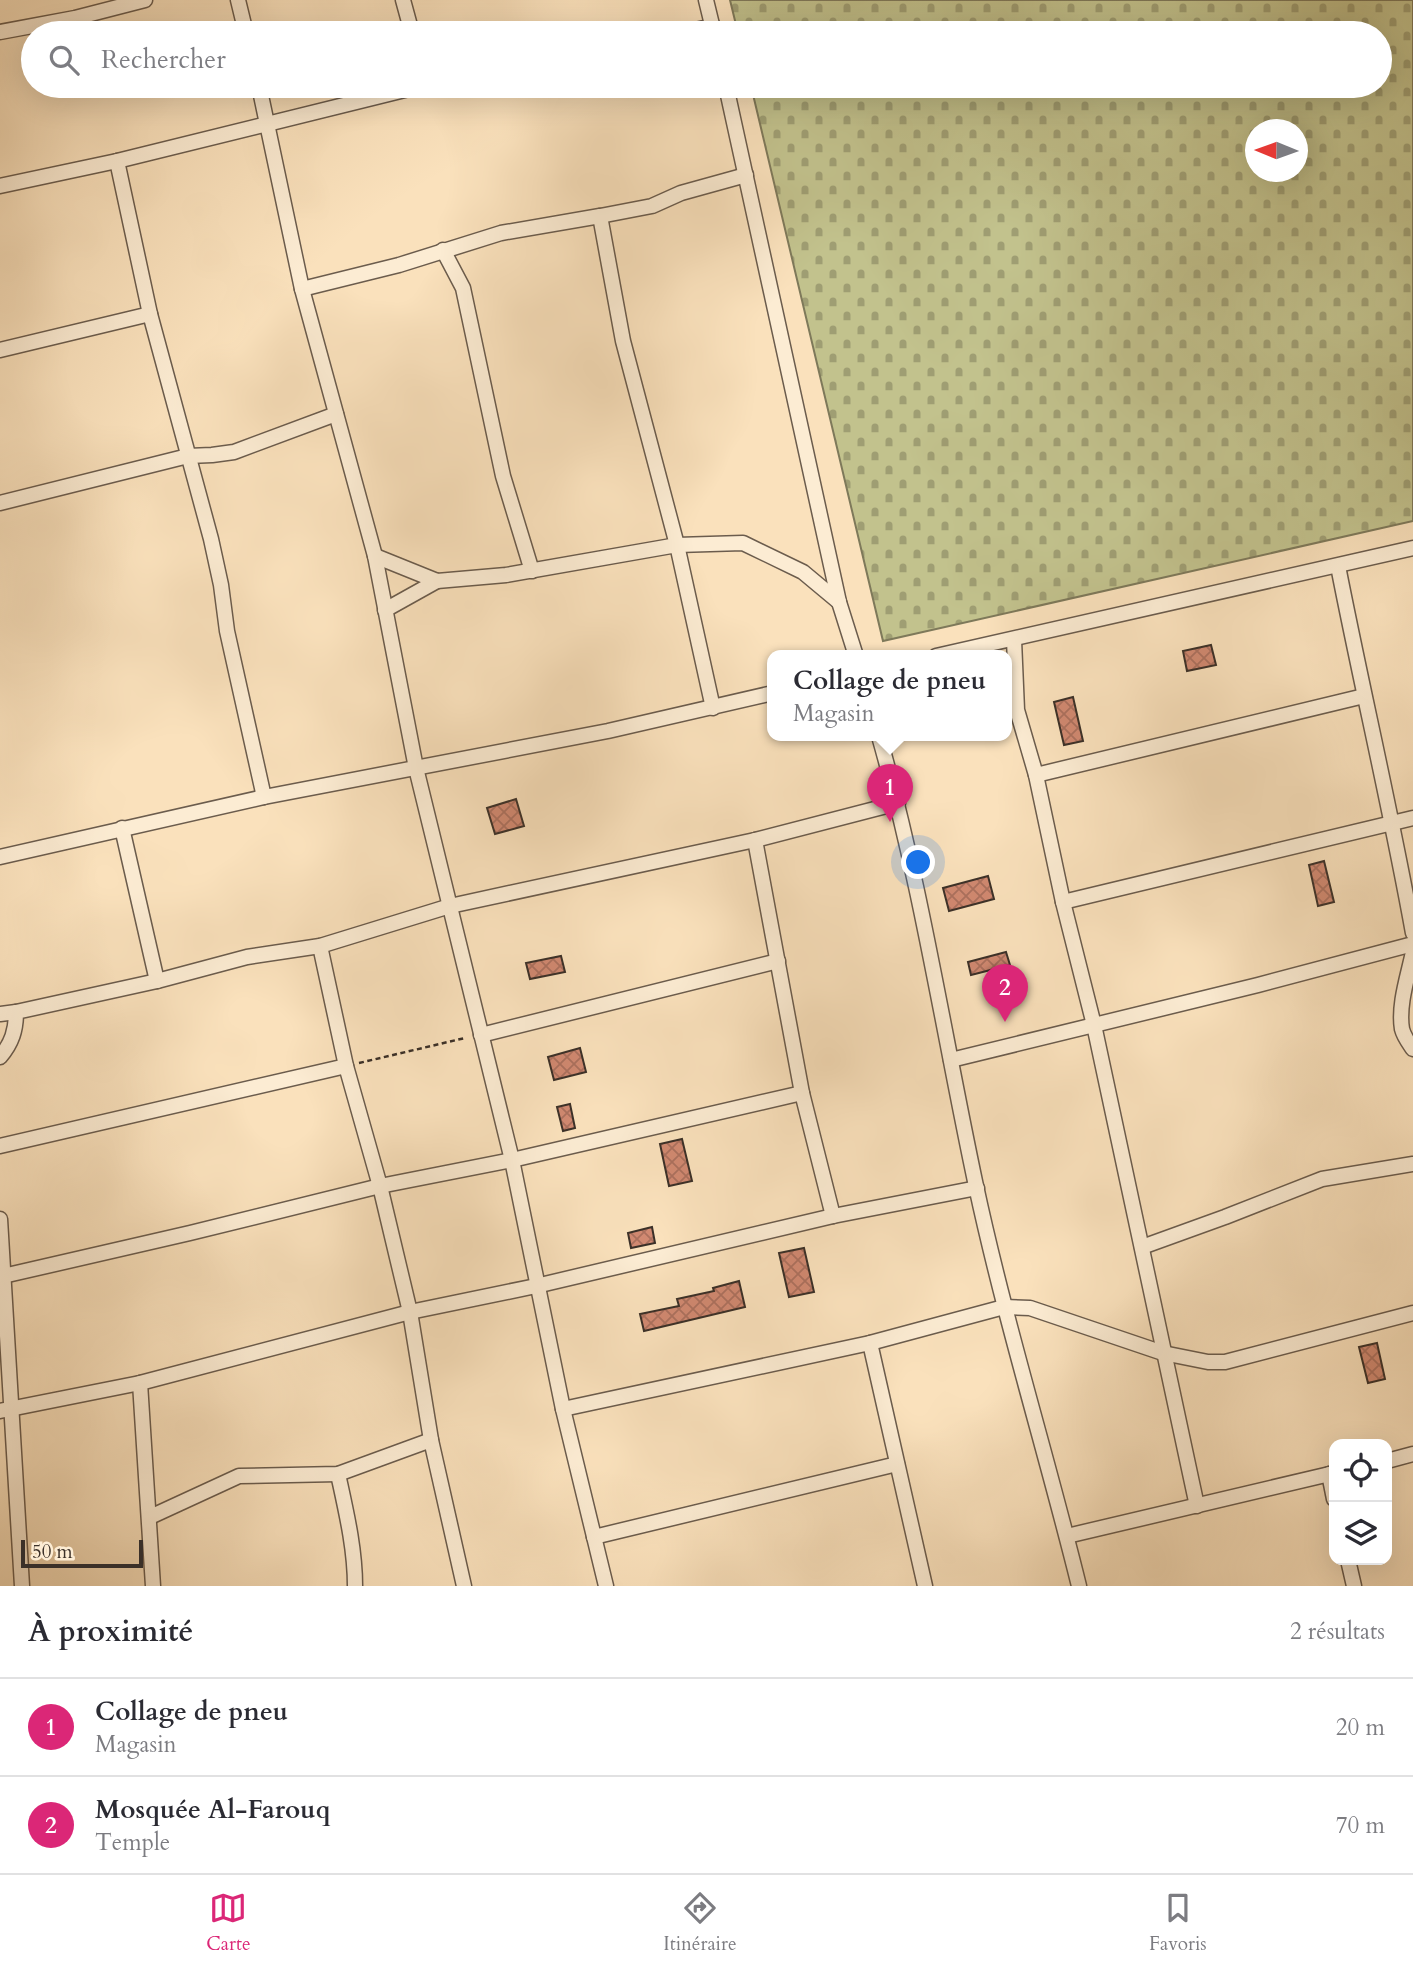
<!DOCTYPE html>
<html lang="fr">
<head>
<meta charset="utf-8">
<style>
	body { margin:0; font-family:Cardo,serif; background:#f2f2f3; color:#2b2b33 }
	.controls { position:absolute; right:21px; bottom:21px; display:grid; overflow:hidden; border-radius:14px; box-shadow:0 7px 28px #0002 }
	.controls button { width:63px; height:63px; display:grid; place-items:center; padding:0; border:0; border-bottom:2px solid #e1e1e2; background:#fff; color:#2b2b33; font:35px sans-serif }
	.compass { position:absolute; left:1245px; top:119px; width:63px; height:63px; border-radius:50%; background:#fff; box-shadow:0 7px 28px #0002; rotate:271deg }
	.scale { position:absolute; left:21px; bottom:18px; width:122px; box-sizing:border-box; padding-left:7px; border:4px solid #3b3028; border-top:0; font-size:19px; line-height:24px; white-space:nowrap; color:#3b3028; -webkit-text-stroke:5px #fcecd3; paint-order:stroke }
	.you { position:absolute; left:919px; top:863px; width:24px; height:24px; margin:-18px; border:5px solid #fff; border-radius:50%; background:#1a73e8; box-shadow:0 0 0 10px #1a73e833 }
	.badge { display:grid; place-items:center; width:46px; height:46px; border-radius:50%; background:#db2777; color:#fff; font-size:23px; font-weight:700 }
	.pin { position:absolute; translate:-50% -58px; filter:drop-shadow(0 2px 4px #0008) }
	.pin::after { content:''; position:absolute; top:37px; width:24px; height:21px; background:inherit; clip-path:polygon(0 0,100% 0,50% 100%) }
	.popup { position:absolute; left:767px; top:650px; width:245px; height:91px; box-sizing:border-box; display:grid; place-content:center; border-radius:14px; background:#fff; filter:drop-shadow(0 2px 5px #0005); font-size:23px; white-space:nowrap; color:#7c7c81 }
	.popup b { font-size:26px; color:#2b2b33 }
	.popup::after { content:''; position:absolute; left:50%; top:100%; margin-left:-14px; border:14px solid transparent; border-top-color:#fff }
	.list { margin:0; padding:0; list-style:none }
	h2 { display:flex; justify-content:space-between; align-items:center; height:91px; margin:0; padding:0 28px; font-size:30px }
	h2 small { font-size:23px; font-weight:400; color:#7c7c81 }
	.list li { display:grid; grid-template-columns:46px 1fr auto; gap:21px; align-items:center; box-sizing:border-box; height:98px; padding:0 28px; border-top:2px solid #e1e1e2 }
	.list b { display:block; font-size:26px; white-space:nowrap }
	.list p { margin:0; font-size:23px; white-space:nowrap; color:#7c7c81 }
	.list em { font-size:23px; font-style:normal; color:#7c7c81 }
	.icon { flex:none; width:38px; height:38px; fill:none; stroke:currentColor; stroke-width:2; stroke-linecap:round; stroke-linejoin:round }
	.map { position:relative; flex:none; width:1413px; height:1586px; overflow:hidden }
	.search { position:absolute; background:#fff; box-shadow:0 7px 28px #0002; left:21px; right:21px; top:21px; height:77px; display:flex; align-items:center; gap:18px; box-sizing:border-box; padding:0 24px; border-radius:38px; color:#7c7c81; font-size:26px }
	.sheet { height:287px; background:#fff }
	nav { display:flex; justify-content:space-around; align-items:center; box-sizing:border-box; height:98px; border-top:2px solid #e1e1e2; background:#fff; font-size:19px; color:#7c7c81 }
	nav a { display:grid; justify-items:center; gap:4px }
	nav .on { color:#db2777 }
	.map>svg:first-child { display:block }
	.cemetery { fill:url(#cemetery-stones); stroke:#7e795a; stroke-width:2; fill-rule:evenodd }
	.building { fill:url(#building-cross-hatch); stroke:#3b3028; stroke-width:2 }
	.lines { fill:none; stroke-linecap:round; stroke-linejoin:round }
	.street-casing { stroke:#6b5c4d; stroke-width:17 }
	.path { stroke:#3b3028; stroke-width:2.5; stroke-dasharray:5 3.5; stroke-linecap:butt }
	.street { stroke:#fcecd3; stroke-width:14 }
</style>
</head>
<body>
<div class="map">
<svg width="1413" height="1586" viewBox="0 0 1413 1586">
	<defs>
		<pattern id="cemetery-stones" width="16" height="16" patternUnits="userSpaceOnUse" patternTransform="scale(1.75)"><rect width="16" height="16" fill="#c2c28d"/><path d="M2 7V4a2 2 0 0 1 4 0v3zM10 15v-3a2 2 0 0 1 4 0v3z" fill="#9f9e73"/></pattern>
		<pattern id="building-cross-hatch" width="8" height="8" patternUnits="userSpaceOnUse" patternTransform="scale(1.75)"><rect width="8" height="8" fill="#d18971"/><path d="M0 0l8 8M0 8l8-8" fill="none" stroke="#ab705d"/></pattern>
	</defs>
	<rect width="100%" height="100%" fill="#fae1bc"/>
	<filter id="stains"><feTurbulence type="fractalNoise" baseFrequency=".00286" numOctaves="4"/><feColorMatrix values="0 0 0 0 .2 0 0 0 0 .09 0 0 0 0 .02 0 0 0 .5 -.17"/></filter>
	<radialGradient id="worn" r=".72"><stop offset=".6" stop-color="#630" stop-opacity="0"/><stop offset="1" stop-color="#630" stop-opacity=".3"/></radialGradient>
	<path class="cemetery" d="M730,0H1413V521L883,641L751,86H1380V33H738ZM1256,130H1298V172H1256Z"/>
	<g class="building">
		<polygon points="1211,645 1216,665 1187,671 1183,651"/>
		<polygon points="1073,697 1083,741 1064,745 1054,702"/>
		<polygon points="516,799 524,826 495,834 487,808"/>
		<polygon points="1324,861 1334,902 1318,906 1309,865"/>
		<polygon points="988,876 994,899 949,911 943,888"/>
		<polygon points="1006,952 1010,965 971,975 968,962"/>
		<polygon points="561,956 565,972 530,979 526,963"/>
		<polygon points="580,1048 586,1072 554,1080 548,1057"/>
		<polygon points="570,1104 575,1128 563,1131 557,1107"/>
		<polygon points="682,1139 692,1181 669,1186 660,1144"/>
		<polygon points="652,1227 655,1243 631,1248 628,1233"/>
		<polygon points="804,1248 814,1292 789,1297 779,1253"/>
		<polygon points="739,1281 745,1307 644,1331 640,1314 679,1306 677,1299 714,1291 713,1288"/>
		<polygon points="1377,1343 1385,1379 1368,1383 1359,1347"/>
	</g>
	<g class="lines">
		<g class="street-casing">
			<g id="street">
				<polyline points="238,0 246,33"/>
				<polyline points="403,0 412,33"/>
				<polyline points="706,0 714,33"/>
				<polyline points="0,32 75,18 145,0"/>
				<polyline points="682,33 713,26"/>
				<polyline points="259,86 302,289 375,556 416,768 512,1160 563,1409 606,1586"/>
				<polyline points="726,86 839,602 856,656"/>
				<polyline points="117,161 150,314 211,539 221,585 227,631 264,797"/>
				<polyline points="0,186 117,161 421,86"/>
				<polyline points="600,216 652,206 681,193 746,175"/>
				<polyline points="443,250 463,288 503,476 532,571"/>
				<polyline points="302,289 399,265 501,233 600,216 623,341 677,545 713,708"/>
				<polyline points="0,350 150,314"/>
				<polyline points="0,503 188,456 212,455 234,452 336,414"/>
				<polyline points="375,556 437,581 506,575 677,545 743,543 803,572 839,602"/>
				<path d="M1338,566C1362,689 1391,810 1413,933"/>
				<polyline points="385,610 437,581"/>
				<polyline points="1014,640 1017,710 1036,775 1063,902 1094,1025 1197,1506"/>
				<polyline points="936,656 1413,548"/>
				<path d="M879,736C921,884 944,1036 976,1186C1005,1321 1046,1452 1079,1586"/>
				<polyline points="1036,775 1364,696"/>
				<polyline points="122,828 157,981"/>
				<polyline points="755,840 802,1093 833,1216"/>
				<polyline points="0,857 264,797 608,731 773,693"/>
				<polyline points="1063,902 1413,818"/>
				<polyline points="320,946 346,1066 380,1186 410,1312 431,1440 464,1586"/>
				<path d="M1413,952C1408,976 1398,1005 1402,1029C1404,1037 1409,1043 1413,1049"/>
				<polyline points="0,1014 16,1012"/>
				<polyline points="481,1035 778,961"/>
				<path d="M0,1057C12,1043 16,1030 16,1012L157,981L247,957L320,946L450,906L755,840L898,803"/>
				<polyline points="951,1060 1258,985 1413,944"/>
				<polyline points="0,1146 346,1066"/>
				<polyline points="0,1219 22,1586"/>
				<polyline points="1142,1247 1225,1217 1322,1179 1413,1164"/>
				<polyline points="3,1276 190,1233 380,1186 512,1160 802,1093"/>
				<polyline points="870,1343 925,1586"/>
				<polyline points="140,1383 153,1586"/>
				<polyline points="563,1409 870,1343 1004,1307 1030,1308 1163,1353 1208,1362 1225,1362 1413,1313"/>
				<polyline points="0,1411 140,1383 410,1312 536,1286 833,1216 977,1188"/>
				<polyline points="1387,1461 1413,1454"/>
				<path d="M338,1474C346,1511 355,1548 355,1586"/>
				<polyline points="1329,1474 1334,1499"/>
				<polyline points="150,1517 239,1476 338,1474 431,1440"/>
				<polyline points="1067,1536 1334,1473"/>
				<polyline points="594,1537 897,1464"/>
				<polyline points="1348,1560 1354,1586"/>
			</g>
		</g>
		<polyline class="path" points="359,1063 465,1038"/>
		<use href="#street" class="street"/>
	</g>
	<rect width="100%" height="100%" filter="url(#stains)"/>
	<rect width="100%" height="100%" fill="url(#worn)"/>
</svg>
<div class="controls">
<button><svg class="icon" aria-label="locate" viewBox="0 0 24 24"><circle cx="12" cy="12" r="6"/><path d="M12 2v4M12 18v4M2 12h4M18 12h4"/></svg></button>
<button><svg class="icon" aria-label="layers" viewBox="0 0 24 24"><path d="M12 4l9 5-9 5-9-5zM3 14l9 5 9-5"/></svg></button>
</div>
<svg class="compass" viewBox="-18 -18 36 36"><path d="M0-13l5 13h-10z" fill="#e53935"/><path d="M0 13l5-13h-10z" fill="#7c7c81"/></svg>
<div class="scale">50 m</div>
<div class="you"></div>
<div class="pin badge" style="left:890px;top:822px">1</div>
<div class="popup"><b>Collage de pneu</b>Magasin</div>
<div class="pin badge" style="left:1005px;top:1022px">2</div>
<div class="search"><svg class="icon" aria-label="search" viewBox="0 0 24 24"><circle cx="10" cy="10" r="6"/><path d="M15 15l6 6"/></svg>Rechercher</div>
</div>
<section class="sheet">
<h2>À proximité<small>2 résultats</small></h2>
<ul class="list">
<li><span class="badge">1</span><div><b>Collage de pneu</b><p>Magasin</p></div><em>20 m</em></li>
<li><span class="badge">2</span><div><b>Mosquée Al-Farouq</b><p>Temple</p></div><em>70 m</em></li>
</ul>
</section>
<nav>
<a class="on"><svg class="icon" aria-label="map" viewBox="0 0 24 24"><path d="M3 6l6-2 6 2 6-2v14l-6 2-6-2-6 2zM9 4v14M15 6v14"/></svg>Carte</a>
<a><svg class="icon" aria-label="directions" viewBox="0 0 24 24"><path d="M12 3l9 9-9 9-9-9zM9 14v-3h6M13 9l2 2-2 2"/></svg>Itinéraire</a>
<a><svg class="icon" aria-label="saved" viewBox="0 0 24 24"><path d="M7 4h10v16l-5-4-5 4z"/></svg>Favoris</a>
</nav>
</body>
</html>
